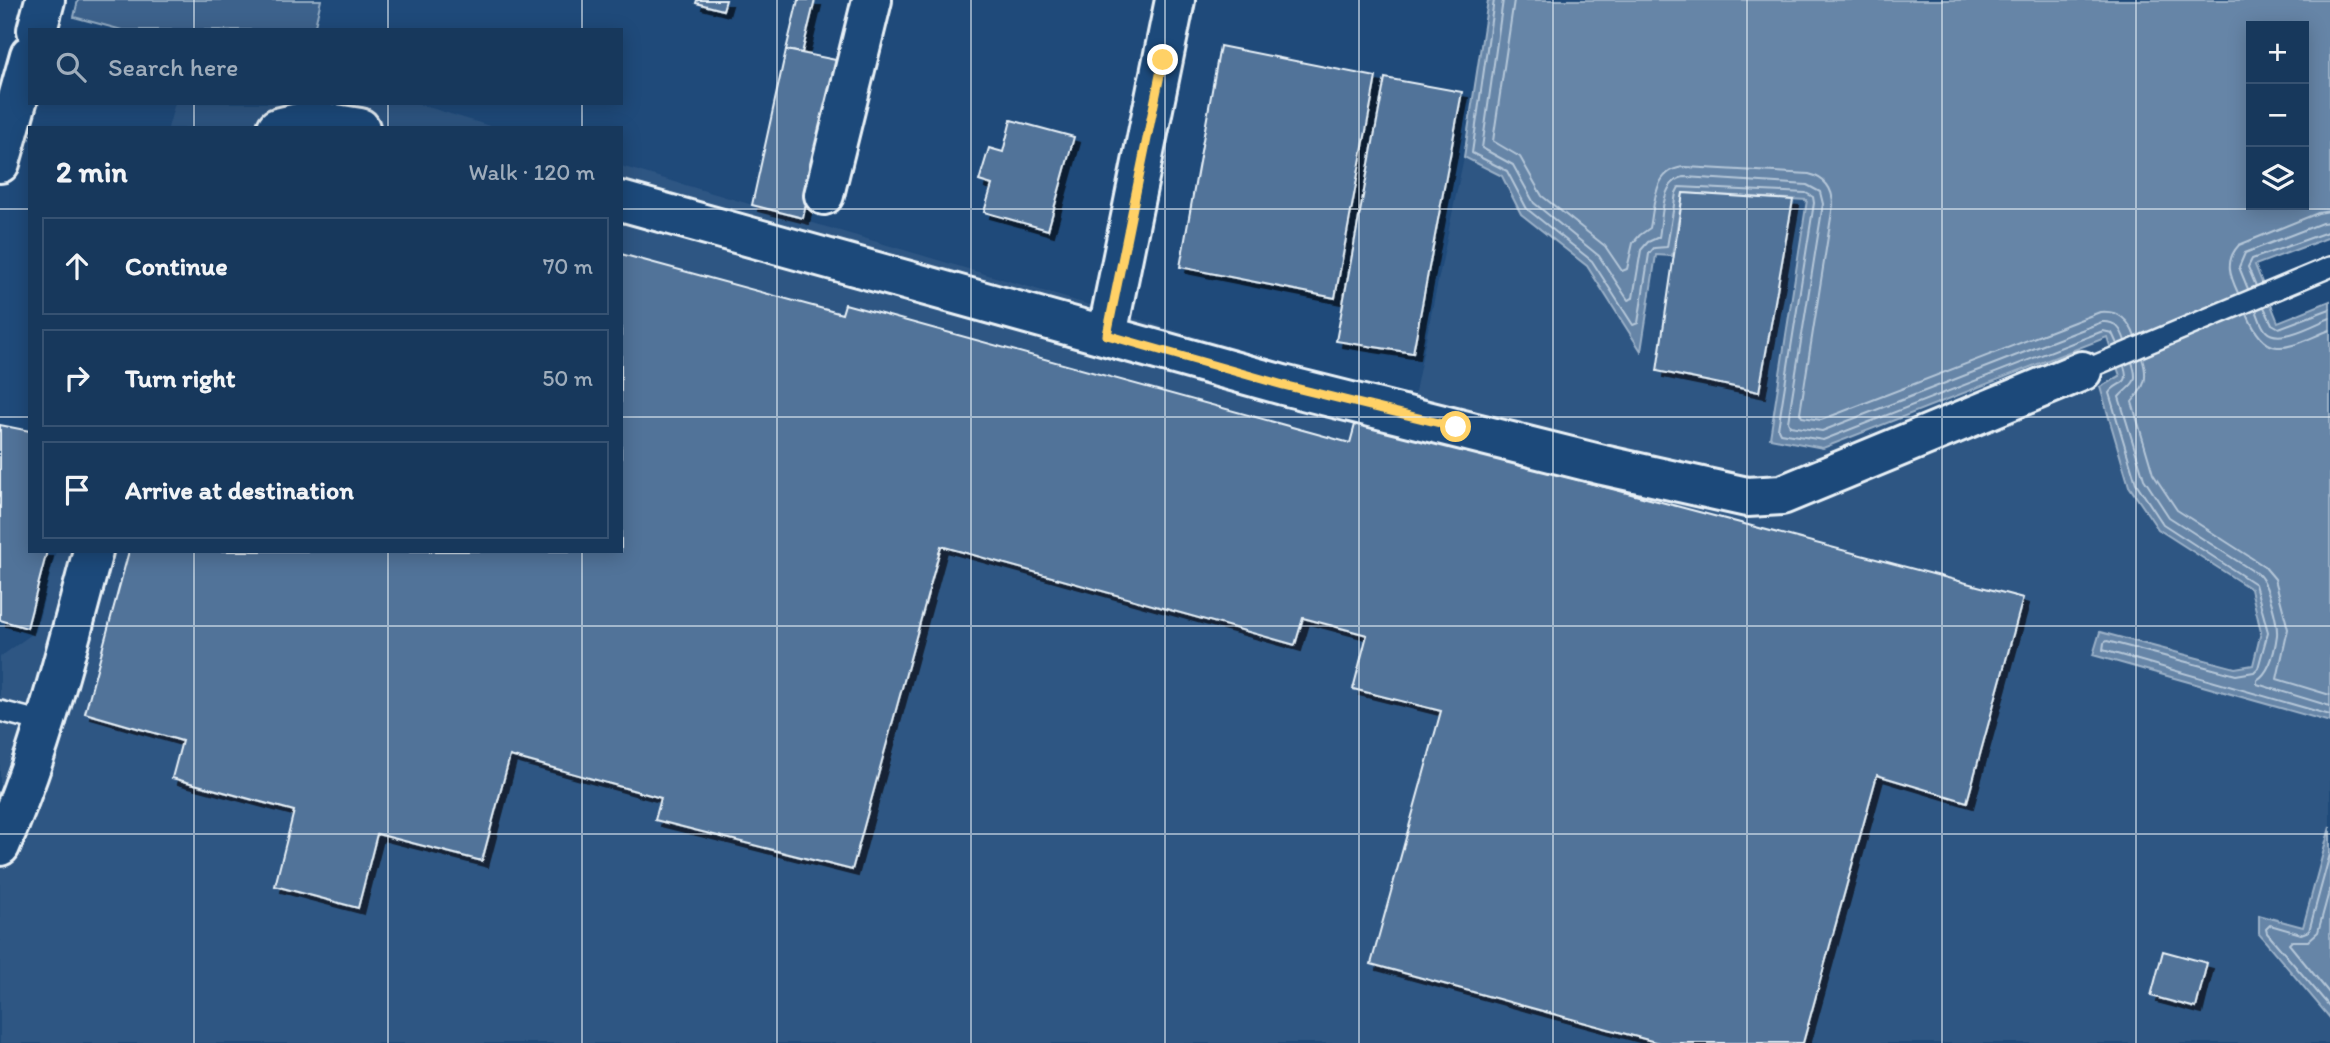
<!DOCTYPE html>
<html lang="en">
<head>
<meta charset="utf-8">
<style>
	body { margin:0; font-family:Itim,sans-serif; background:#203f62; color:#f1f3f6 }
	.controls { position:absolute; right:21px; top:21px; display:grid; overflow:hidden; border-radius:0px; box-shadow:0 4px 18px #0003 }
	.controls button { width:63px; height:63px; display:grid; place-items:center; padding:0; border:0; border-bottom:2px solid #365272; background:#17385c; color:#f1f3f6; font:35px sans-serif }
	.stop { position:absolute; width:21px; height:21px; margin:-16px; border:5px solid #ffd166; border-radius:50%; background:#fff }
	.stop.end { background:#ffd166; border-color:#fff; box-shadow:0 2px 7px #0008 }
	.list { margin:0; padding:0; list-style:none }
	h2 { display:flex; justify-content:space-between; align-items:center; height:91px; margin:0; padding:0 28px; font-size:30px }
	h2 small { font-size:23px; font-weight:400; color:#9eacbb }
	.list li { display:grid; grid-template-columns:46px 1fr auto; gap:21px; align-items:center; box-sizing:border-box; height:98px; margin:0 14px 14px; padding:0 14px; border:2px solid #365272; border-radius:0px }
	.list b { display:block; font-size:26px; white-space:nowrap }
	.list em { font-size:23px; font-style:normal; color:#9eacbb }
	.icon { flex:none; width:38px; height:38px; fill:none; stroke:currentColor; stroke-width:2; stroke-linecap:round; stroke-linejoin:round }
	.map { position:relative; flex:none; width:2330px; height:1043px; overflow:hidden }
	.search { position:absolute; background:#17385c; box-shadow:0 4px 18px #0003; left:28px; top:28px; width:595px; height:77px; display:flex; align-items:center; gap:18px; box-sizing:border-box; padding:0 24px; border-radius:0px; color:#9eacbb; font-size:26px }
	.panel { position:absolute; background:#17385c; box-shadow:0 4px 18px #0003; left:28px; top:126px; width:595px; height:427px; border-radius:0px }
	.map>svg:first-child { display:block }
	.built { fill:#2e5683 }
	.green { fill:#3c628c; stroke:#92aac2; stroke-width:2 }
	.water { fill:#6685a7; stroke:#9ab0c7; stroke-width:2; fill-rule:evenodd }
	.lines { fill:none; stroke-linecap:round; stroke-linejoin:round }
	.shore { stroke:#b4c6d8; stroke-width:2 }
	.building { fill:#517399; stroke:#e8f1f8; stroke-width:2; filter:url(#shadow) }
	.service-casing { stroke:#e8f1f8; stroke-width:24 }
	.minor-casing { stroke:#e8f1f8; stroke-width:44 }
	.service { stroke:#1f4a7a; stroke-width:19 }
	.minor { stroke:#1f4a7a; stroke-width:38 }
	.route { stroke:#ffd166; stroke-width:9 }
	.grid { fill:none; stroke:#e8f1f8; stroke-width:2; stroke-opacity:0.55 }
</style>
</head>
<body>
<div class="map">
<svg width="2330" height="1043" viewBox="0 0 2330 1043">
	<defs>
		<filter id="shadow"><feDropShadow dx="6" dy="6" stdDeviation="0" flood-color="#0009"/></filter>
	</defs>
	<rect width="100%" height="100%" fill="#1f4a7a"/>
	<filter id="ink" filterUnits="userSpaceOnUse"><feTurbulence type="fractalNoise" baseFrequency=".0143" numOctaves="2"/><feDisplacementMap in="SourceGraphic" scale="14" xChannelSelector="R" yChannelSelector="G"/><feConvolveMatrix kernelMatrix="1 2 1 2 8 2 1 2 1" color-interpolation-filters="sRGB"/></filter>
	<g filter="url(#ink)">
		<g class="built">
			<polygon points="175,103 415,103 496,128 168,128"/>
			<polygon points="1464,157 1502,176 1521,214 1587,266 1641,350 1656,255 1672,256 1683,193 1808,200 1770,438 1823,448 2107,337 2120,376 2100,387 2158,529 2251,589 2261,632 2253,665 2234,668 2100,632 2093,655 2330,722 2330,827 2303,927 2259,916 2259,934 2330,1018 2330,1043 0,1043 0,657 36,631 56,551 621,551 621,166 1413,401"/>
		</g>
		<polygon class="green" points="78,0 321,0 314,30 122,30 74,17"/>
		<g class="water">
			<path d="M1488,0H2330V237L2255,265L2278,322L2330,301V722L2093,655L2100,632L2235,668L2253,665L2261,632L2251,589L2158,529L2129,486L2100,387L2120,376L2107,337L1823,448L1770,438L1807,200L1683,193L1672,256L1656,255L1641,351L1587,266L1521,214L1502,176L1464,157ZM2251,26H2304V205H2251Z"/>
			<polygon points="2330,827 2330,1018 2259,934 2259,915 2303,927"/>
		</g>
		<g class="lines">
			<g class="shore">
				<polyline points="1494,0 1472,153 1507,171 1527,209 1592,261 1633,325 1638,323 1649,254 1654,248 1667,247 1676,193 1679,187 1806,193 1813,197 1814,203 1778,429 1780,433 1823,440 2103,331 2112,333 2117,344"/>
				<path d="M1503,0L1482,148L1513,165L1534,203L1599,256L1628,300L1633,298L1641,250L1648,242L1659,237C1663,218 1660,180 1685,177L1807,185L1820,192L1823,204L1788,422L1790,426L1822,431L2102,322C2116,321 2121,329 2125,341"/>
				<path d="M1514,0L1493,141L1520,157L1542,196L1605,246L1622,271L1627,269L1633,243L1640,235L1650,228C1655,203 1653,168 1686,167L1809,174C1825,178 1833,188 1833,205L1800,413L1802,417L1821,420L2100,312C2119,310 2129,320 2135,337"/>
				<polyline points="2256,286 2248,267 2252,259 2330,231"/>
				<polyline points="2248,289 2239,267 2245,253 2322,223 2330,222"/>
				<path d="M2238,293C2230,276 2224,261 2239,245L2318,213L2330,211"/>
				<polyline points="2264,307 2272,324 2279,328 2330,309"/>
				<path d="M2256,310C2259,317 2261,326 2266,331C2279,345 2315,324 2330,318"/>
				<path d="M2247,314C2268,365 2289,346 2330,330"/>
				<path d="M2142,358C2149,379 2144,387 2132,402L2153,474L2177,510L2264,566L2275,579L2288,629L2277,679L2330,695"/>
				<path d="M2132,362C2140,385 2131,383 2119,397L2144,479L2169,517L2259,575C2268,584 2278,623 2277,635C2275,650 2270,672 2257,680V684L2330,706"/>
				<path d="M2124,366C2131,387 2118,380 2109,393L2136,483L2163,524L2255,584L2268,632L2258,668L2254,672L2236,675L2107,641L2104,643L2103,650L2330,715"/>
				<polyline points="2330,854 2309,931 2301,934 2270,925 2266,929 2267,933 2330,1007"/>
				<polyline points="2330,888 2318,932 2308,941 2292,941 2289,944 2330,994"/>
			</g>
		</g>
		<g class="building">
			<polygon points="697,0 726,0 723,10 696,3"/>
			<polygon points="798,0 815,0 802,53 786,50"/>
			<polygon points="1220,46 1376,77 1335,298 1180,267"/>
			<polygon points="786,50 836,60 803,218 752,205"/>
			<polygon points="1385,78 1462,92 1413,353 1336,341"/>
			<polygon points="1011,120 1074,137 1048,230 984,212 992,185 979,181 989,148 1003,152"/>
			<polygon points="1683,193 1793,200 1759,392 1657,371"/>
			<polygon points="621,254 842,314 845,304 1350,443 1356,421 2023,598 1967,802 1877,775 1803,1043 1659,1043 1371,964 1441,711 1353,689 1367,635 1303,618 1295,645 941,546 852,870 655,820 661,798 510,756 482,861 377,834 358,908 275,886 294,811 172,778 182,741 85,713 129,551 621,551"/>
			<polygon points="0,425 30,431 30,551 47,551 27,628 0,620"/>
			<polygon points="2163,951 2207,963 2196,1008 2151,996"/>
		</g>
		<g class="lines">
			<g class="service-casing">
				<g id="service">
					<polyline points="2082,371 2330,267"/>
					<polyline points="0,711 47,723"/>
				</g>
			</g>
			<g class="minor-casing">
				<g id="minor">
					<polyline points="37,30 45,0"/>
					<polyline points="277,128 311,120 360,128"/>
					<polyline points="0,163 30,55"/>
					<polyline points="824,195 872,0"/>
					<polyline points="621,201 1283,385 1603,465 1747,497 1782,495 2082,371"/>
					<polyline points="1107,335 1175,0"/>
					<path d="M0,846C42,751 66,651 93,551"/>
				</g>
			</g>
			<use href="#service" class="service"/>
			<use href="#minor" class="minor"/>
		</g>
	</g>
	<g class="lines" filter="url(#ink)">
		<polyline class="route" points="1163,60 1107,335 1283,385 1456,427"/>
	</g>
	<path class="grid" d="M194,0V30M388,0V30M582,0V30M777,0V1043M971,0V1043M1165,0V1043M1359,0V1043M1553,0V1043M1747,0V1043M1942,0V1043M2136,0V1043M194,103V128M388,103V128M582,103V128M0,209H30M621,209H2330M0,417H30M621,417H2330M194,551V1043M388,551V1043M582,551V1043M0,626H2330M0,834H2330"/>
</svg>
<div class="controls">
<button>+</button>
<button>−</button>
<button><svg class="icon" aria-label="layers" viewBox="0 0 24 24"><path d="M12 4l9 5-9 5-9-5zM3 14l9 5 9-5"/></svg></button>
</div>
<div class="stop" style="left:1456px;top:427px"></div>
<div class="stop end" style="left:1163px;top:60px"></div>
<div class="search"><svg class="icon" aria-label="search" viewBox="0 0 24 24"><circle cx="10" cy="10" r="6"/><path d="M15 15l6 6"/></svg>Search here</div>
<section class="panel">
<h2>2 min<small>Walk · 120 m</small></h2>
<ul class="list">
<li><svg class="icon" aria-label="ahead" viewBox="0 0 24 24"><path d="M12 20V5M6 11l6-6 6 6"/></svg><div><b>Continue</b></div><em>70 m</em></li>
<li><svg class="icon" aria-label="right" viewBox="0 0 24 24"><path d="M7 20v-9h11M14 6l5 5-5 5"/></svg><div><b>Turn right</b></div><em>50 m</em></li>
<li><svg class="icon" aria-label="arrive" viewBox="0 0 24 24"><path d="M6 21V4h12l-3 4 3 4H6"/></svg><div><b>Arrive at destination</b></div></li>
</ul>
</section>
</div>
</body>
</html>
